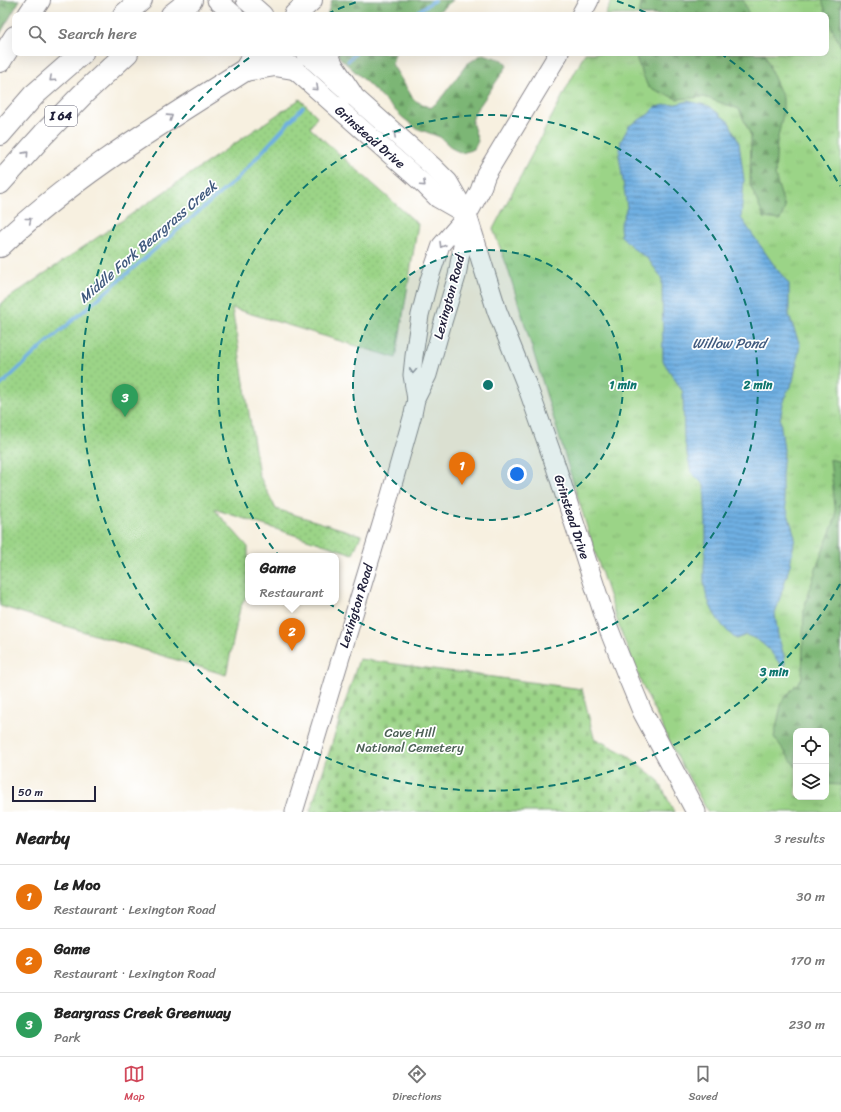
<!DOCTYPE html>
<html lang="en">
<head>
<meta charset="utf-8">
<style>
	body { margin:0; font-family:Sriracha,sans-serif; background:#f2f2f2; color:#222 }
	.controls { position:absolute; right:12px; bottom:12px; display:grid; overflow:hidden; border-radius:8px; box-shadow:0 4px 16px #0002 }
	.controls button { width:36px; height:36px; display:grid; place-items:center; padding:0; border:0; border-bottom:1px solid #e0e0e0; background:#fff; color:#222; font:20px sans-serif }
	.scale { position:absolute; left:12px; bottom:10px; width:84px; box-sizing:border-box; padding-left:4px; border:2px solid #22223b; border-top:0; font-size:11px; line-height:14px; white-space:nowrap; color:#22223b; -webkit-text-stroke:3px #fff; paint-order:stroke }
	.you { position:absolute; left:517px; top:474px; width:14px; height:14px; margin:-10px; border:3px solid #fff; border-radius:50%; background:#1a73e8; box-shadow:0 0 0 6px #1a73e833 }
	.badge { display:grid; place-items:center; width:26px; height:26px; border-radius:50%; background:#d1495b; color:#fff; font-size:13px; font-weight:700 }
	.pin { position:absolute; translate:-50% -33px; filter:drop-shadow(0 1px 2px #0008) }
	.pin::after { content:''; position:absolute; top:21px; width:14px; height:12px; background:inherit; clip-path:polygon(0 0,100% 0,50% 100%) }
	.popup { position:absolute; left:245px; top:553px; width:94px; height:52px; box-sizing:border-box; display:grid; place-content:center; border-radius:8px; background:#fff; filter:drop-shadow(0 1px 3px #0005); font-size:13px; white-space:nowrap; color:#767676 }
	.popup b { font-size:15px; color:#222 }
	.popup::after { content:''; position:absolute; left:50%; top:100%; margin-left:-8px; border:8px solid transparent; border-top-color:#fff }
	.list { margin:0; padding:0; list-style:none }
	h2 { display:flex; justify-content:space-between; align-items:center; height:52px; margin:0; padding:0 16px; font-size:17px }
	h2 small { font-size:13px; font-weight:400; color:#767676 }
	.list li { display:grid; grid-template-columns:26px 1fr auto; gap:12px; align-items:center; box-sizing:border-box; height:64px; padding:0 16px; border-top:1px solid #e0e0e0 }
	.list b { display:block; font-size:15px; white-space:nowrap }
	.list p { margin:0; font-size:13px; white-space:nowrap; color:#767676 }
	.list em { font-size:13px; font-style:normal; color:#767676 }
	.icon { flex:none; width:22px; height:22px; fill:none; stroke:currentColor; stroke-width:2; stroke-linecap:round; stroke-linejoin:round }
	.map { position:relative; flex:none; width:841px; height:812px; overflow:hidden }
	.search { position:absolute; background:#fff; box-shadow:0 4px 16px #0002; left:12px; right:12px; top:12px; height:44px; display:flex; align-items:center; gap:10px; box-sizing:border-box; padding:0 14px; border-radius:8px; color:#767676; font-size:15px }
	.sheet { height:244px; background:#fff }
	nav { display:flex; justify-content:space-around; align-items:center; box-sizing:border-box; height:56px; border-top:1px solid #e0e0e0; background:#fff; font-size:11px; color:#767676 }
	nav a { display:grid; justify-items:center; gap:2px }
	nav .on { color:#d1495b }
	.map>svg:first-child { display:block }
	.grass { fill:url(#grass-tufts); stroke:#5e7b61; fill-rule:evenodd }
	.forest { fill:url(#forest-firs); stroke:#4f6c58 }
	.cemetery { fill:url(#cemetery-stones); stroke:#5e7b61 }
	.park { fill:url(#park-dots); stroke:#5e7b61 }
	.water { fill:url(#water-rules); stroke:#48688e }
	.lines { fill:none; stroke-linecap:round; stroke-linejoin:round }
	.stream { stroke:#6eafe2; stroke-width:3.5 }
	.secondary-casing { stroke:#8c898e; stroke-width:19 }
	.primary-casing { stroke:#8c898e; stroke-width:21 }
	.highway-casing { stroke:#8c898e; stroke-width:24 }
	.secondary { stroke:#fff; stroke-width:17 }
	.primary { stroke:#fff; stroke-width:19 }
	.highway { stroke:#fff; stroke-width:22 }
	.oneway { stroke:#9c9ca7 }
	.ring { fill:none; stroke:#0f766e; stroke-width:2; stroke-dasharray:7 5 }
	.labels { text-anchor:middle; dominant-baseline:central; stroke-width:3.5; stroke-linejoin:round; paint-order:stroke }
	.shield { fill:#fff; stroke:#646476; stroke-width:1 }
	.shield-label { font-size:12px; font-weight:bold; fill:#22223b }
	.street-label { font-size:13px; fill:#22223b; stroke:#fff }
	.park-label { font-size:13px; fill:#4c6056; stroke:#fff }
	.water-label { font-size:14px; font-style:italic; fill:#405a7e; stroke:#fff }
	.centre { fill:#0f766e; stroke:#fff; stroke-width:2 }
	.ring-label { font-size:12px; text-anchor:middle; font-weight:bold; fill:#0f766e; stroke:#fff; stroke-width:3.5; stroke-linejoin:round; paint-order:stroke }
</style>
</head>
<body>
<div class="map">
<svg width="841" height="812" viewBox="0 0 841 812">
	<defs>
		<pattern id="grass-tufts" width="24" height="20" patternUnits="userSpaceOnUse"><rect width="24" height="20" fill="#9bd487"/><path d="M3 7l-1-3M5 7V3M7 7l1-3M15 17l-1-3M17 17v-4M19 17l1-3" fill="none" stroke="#85b675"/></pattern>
		<pattern id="forest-firs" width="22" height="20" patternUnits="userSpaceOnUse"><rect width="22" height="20" fill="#7cb674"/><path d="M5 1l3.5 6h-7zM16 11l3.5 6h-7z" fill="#659460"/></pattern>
		<pattern id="cemetery-stones" width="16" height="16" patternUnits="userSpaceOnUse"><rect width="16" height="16" fill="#9bd487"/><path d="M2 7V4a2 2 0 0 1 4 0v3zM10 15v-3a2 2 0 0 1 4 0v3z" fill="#85b675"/></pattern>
		<pattern id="park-dots" width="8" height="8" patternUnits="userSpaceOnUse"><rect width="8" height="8" fill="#9bd487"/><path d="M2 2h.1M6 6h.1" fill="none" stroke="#85b675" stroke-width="1.8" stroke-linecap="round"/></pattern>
		<pattern id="water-rules" width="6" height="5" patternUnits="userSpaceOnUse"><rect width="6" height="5" fill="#6eafe2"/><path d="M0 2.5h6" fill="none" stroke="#5a8eb8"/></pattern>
	</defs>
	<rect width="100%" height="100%" fill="#fff"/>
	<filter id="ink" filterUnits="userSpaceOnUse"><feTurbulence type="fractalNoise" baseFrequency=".025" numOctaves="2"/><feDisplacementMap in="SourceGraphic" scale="8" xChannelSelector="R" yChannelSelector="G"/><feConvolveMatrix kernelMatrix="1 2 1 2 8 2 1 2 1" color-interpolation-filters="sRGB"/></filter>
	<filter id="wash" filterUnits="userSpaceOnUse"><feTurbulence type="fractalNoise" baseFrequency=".012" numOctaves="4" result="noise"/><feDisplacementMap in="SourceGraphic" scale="16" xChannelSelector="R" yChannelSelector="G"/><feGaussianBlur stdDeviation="0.9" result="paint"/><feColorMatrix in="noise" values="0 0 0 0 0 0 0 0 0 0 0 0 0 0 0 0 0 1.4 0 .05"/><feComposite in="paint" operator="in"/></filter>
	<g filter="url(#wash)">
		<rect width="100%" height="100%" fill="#f7f0e0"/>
		<path class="grass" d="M612,0H841V812H708L675,753L642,685L620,629L590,537L507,266L493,229L585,53H826V15H605ZM796,731H826V797H796Z"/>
		<g class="forest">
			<polygon points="0,0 20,0 0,34"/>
			<polygon points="332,0 453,0 434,15 327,15"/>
			<polygon points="642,0 743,0 749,15 639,15"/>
			<polygon points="822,0 841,0 841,47 830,24"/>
			<polygon points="337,53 395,53 392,64 414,100 430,108 438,102 467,64 483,54 503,60 507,66 474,114 472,122 478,141 474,149 462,153 453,149 440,137 416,128 402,117 361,77 340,58"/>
			<polygon points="636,53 765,53 772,73 783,98 783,114 777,142 775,175 785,208 780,220 764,218 750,185 751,136 739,109 704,97 677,99 648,87 637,60"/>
			<polygon points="830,459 841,462 841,785 826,784 826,731 796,731 796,767 774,737 782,701 802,678 804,608 818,563 836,517"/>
		</g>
		<polygon class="cemetery" points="359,659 582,689 594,738 627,755 659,781 674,812 310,812"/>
		<polygon class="park" points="300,99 317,116 310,128 418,224 396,358 232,308 259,475 276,509 361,535 353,554 214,509 248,547 248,593 240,608 226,675 0,606 0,304"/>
		<path class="water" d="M688,101L709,106L729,122L739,143L744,180L741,218L776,268L789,284V316L800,345L793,381L784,398L780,420L784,450L782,476V493L795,537L790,565L775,614L778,635L784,656L785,664L783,665H781C770,651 764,641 746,635L736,639C718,624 706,604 704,581C703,567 706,552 706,537C706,520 705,502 704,485L691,472L684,438L683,392L663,361L662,278L648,259L634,249L621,236L620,226L627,207L619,156L621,141L629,126L649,114L655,107L666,105L677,104Z"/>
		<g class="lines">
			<g class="stream">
				<polyline points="412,15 435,0"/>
				<polyline points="348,61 356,53"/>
				<polyline points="0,386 36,352 239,177 303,107"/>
			</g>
		</g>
	</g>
	<g filter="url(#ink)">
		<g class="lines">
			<g class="secondary-casing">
				<g id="secondary">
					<polyline points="416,399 412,375 414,356 420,315 429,280 441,245 467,215"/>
					<polyline points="294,812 390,495 413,414 416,399 428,375 443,322 457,276 467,215"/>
				</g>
			</g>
			<g class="primary-casing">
				<g id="primary">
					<polyline points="217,0 234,15"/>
					<polyline points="246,0 263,15"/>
					<polyline points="581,15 589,0"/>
					<polyline points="276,53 426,186 438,198 466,214"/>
					<polyline points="305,53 432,166 448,182 467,215 497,311 529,391 556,467 608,627 627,675 642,711 696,812"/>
					<polyline points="467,215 480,191 486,174 559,53"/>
				</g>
			</g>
			<g class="highway-casing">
				<g id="highway">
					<polyline points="29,15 39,0"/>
					<polyline points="124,15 141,0"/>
					<polyline points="172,15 191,0"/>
					<polyline points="295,15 311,0"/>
					<polyline points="326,53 333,67 351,94"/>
					<polyline points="0,61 15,37"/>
					<polyline points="245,70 275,65 293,68"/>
					<polyline points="0,134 34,95 82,53"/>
					<polyline points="0,183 44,134 83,94 127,53"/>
					<path d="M0,246C73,176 160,124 245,70L256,53"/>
				</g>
			</g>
			<use href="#secondary" class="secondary"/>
			<use href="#primary" class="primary"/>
			<use href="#highway" class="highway"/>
		</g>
		<defs><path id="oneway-chevron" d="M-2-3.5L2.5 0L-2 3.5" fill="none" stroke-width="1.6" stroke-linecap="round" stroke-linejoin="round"/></defs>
		<g class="oneway">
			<use href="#oneway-chevron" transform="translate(52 79) rotate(138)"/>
			<use href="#oneway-chevron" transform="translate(316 88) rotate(42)"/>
			<use href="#oneway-chevron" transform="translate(170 117) rotate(-33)"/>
			<use href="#oneway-chevron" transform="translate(396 134) rotate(-139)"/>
			<use href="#oneway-chevron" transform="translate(26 154) rotate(-48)"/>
			<use href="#oneway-chevron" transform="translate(423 184) rotate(42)"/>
			<use href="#oneway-chevron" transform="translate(29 220) rotate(-39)"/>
			<use href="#oneway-chevron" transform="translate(442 245) rotate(121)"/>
			<use href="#oneway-chevron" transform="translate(413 371) rotate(93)"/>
		</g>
	</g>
	<circle cx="488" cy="385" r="135" fill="#0f766e" fill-opacity=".12"/>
	<g class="ring">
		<circle cx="488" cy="385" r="135"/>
		<circle cx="488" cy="385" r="270"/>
		<path d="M840 584A405 405 0 1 1 256 53M327 14A405 405 0 0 1 359 1M617 1A405 405 0 0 1 649 14M720 53A405 405 0 0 1 840 186"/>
	</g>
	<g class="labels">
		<rect class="shield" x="45" y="106" width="32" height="20" rx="3"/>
		<g class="shield-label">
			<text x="61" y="116">I 64</text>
		</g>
		<g class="street-label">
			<text transform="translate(370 137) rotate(41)">Grinstead Drive</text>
			<text transform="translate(449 297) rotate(-75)">Lexington Road</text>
			<text transform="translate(572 517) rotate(72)">Grinstead Drive</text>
			<text transform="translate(356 606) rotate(-73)">Lexington Road</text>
		</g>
		<g class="park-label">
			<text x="410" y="732">Cave Hill<tspan x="410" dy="15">National Cemetery</tspan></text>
		</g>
		<g class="water-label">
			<text transform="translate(148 242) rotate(-41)">Middle Fork Beargrass Creek</text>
			<text x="729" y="343">Willow Pond</text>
		</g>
	</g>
	<circle cx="488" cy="385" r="6" class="centre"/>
	<g class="ring-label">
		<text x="623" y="389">1 min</text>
		<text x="758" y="389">2 min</text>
		<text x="774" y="676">3 min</text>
	</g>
</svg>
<div class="controls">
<button><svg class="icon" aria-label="locate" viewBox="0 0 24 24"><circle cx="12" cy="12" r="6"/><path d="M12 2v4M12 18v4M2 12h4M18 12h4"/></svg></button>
<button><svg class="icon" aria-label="layers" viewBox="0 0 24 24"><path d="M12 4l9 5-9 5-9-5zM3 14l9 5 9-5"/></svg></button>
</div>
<div class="scale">50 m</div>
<div class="you"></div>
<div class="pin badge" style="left:462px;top:485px;background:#e8710a">1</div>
<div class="pin badge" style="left:292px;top:651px;background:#e8710a">2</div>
<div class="popup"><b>Game</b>Restaurant</div>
<div class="pin badge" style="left:125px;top:417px;background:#2e9e5b">3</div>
<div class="search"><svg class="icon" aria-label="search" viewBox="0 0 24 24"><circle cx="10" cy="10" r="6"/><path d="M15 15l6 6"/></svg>Search here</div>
</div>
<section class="sheet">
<h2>Nearby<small>3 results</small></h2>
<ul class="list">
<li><span class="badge" style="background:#e8710a">1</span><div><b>Le Moo</b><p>Restaurant · Lexington Road</p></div><em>30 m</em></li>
<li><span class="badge" style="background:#e8710a">2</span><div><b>Game</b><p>Restaurant · Lexington Road</p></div><em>170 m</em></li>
<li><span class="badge" style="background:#2e9e5b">3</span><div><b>Beargrass Creek Greenway</b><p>Park</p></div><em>230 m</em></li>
</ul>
</section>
<nav>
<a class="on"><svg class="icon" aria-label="map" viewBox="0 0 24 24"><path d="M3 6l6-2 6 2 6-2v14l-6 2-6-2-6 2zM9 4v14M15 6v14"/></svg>Map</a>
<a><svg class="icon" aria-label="directions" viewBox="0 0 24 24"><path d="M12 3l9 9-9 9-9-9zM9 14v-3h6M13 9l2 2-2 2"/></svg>Directions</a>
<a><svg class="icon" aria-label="saved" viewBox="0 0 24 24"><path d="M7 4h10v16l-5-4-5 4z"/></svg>Saved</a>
</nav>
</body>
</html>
